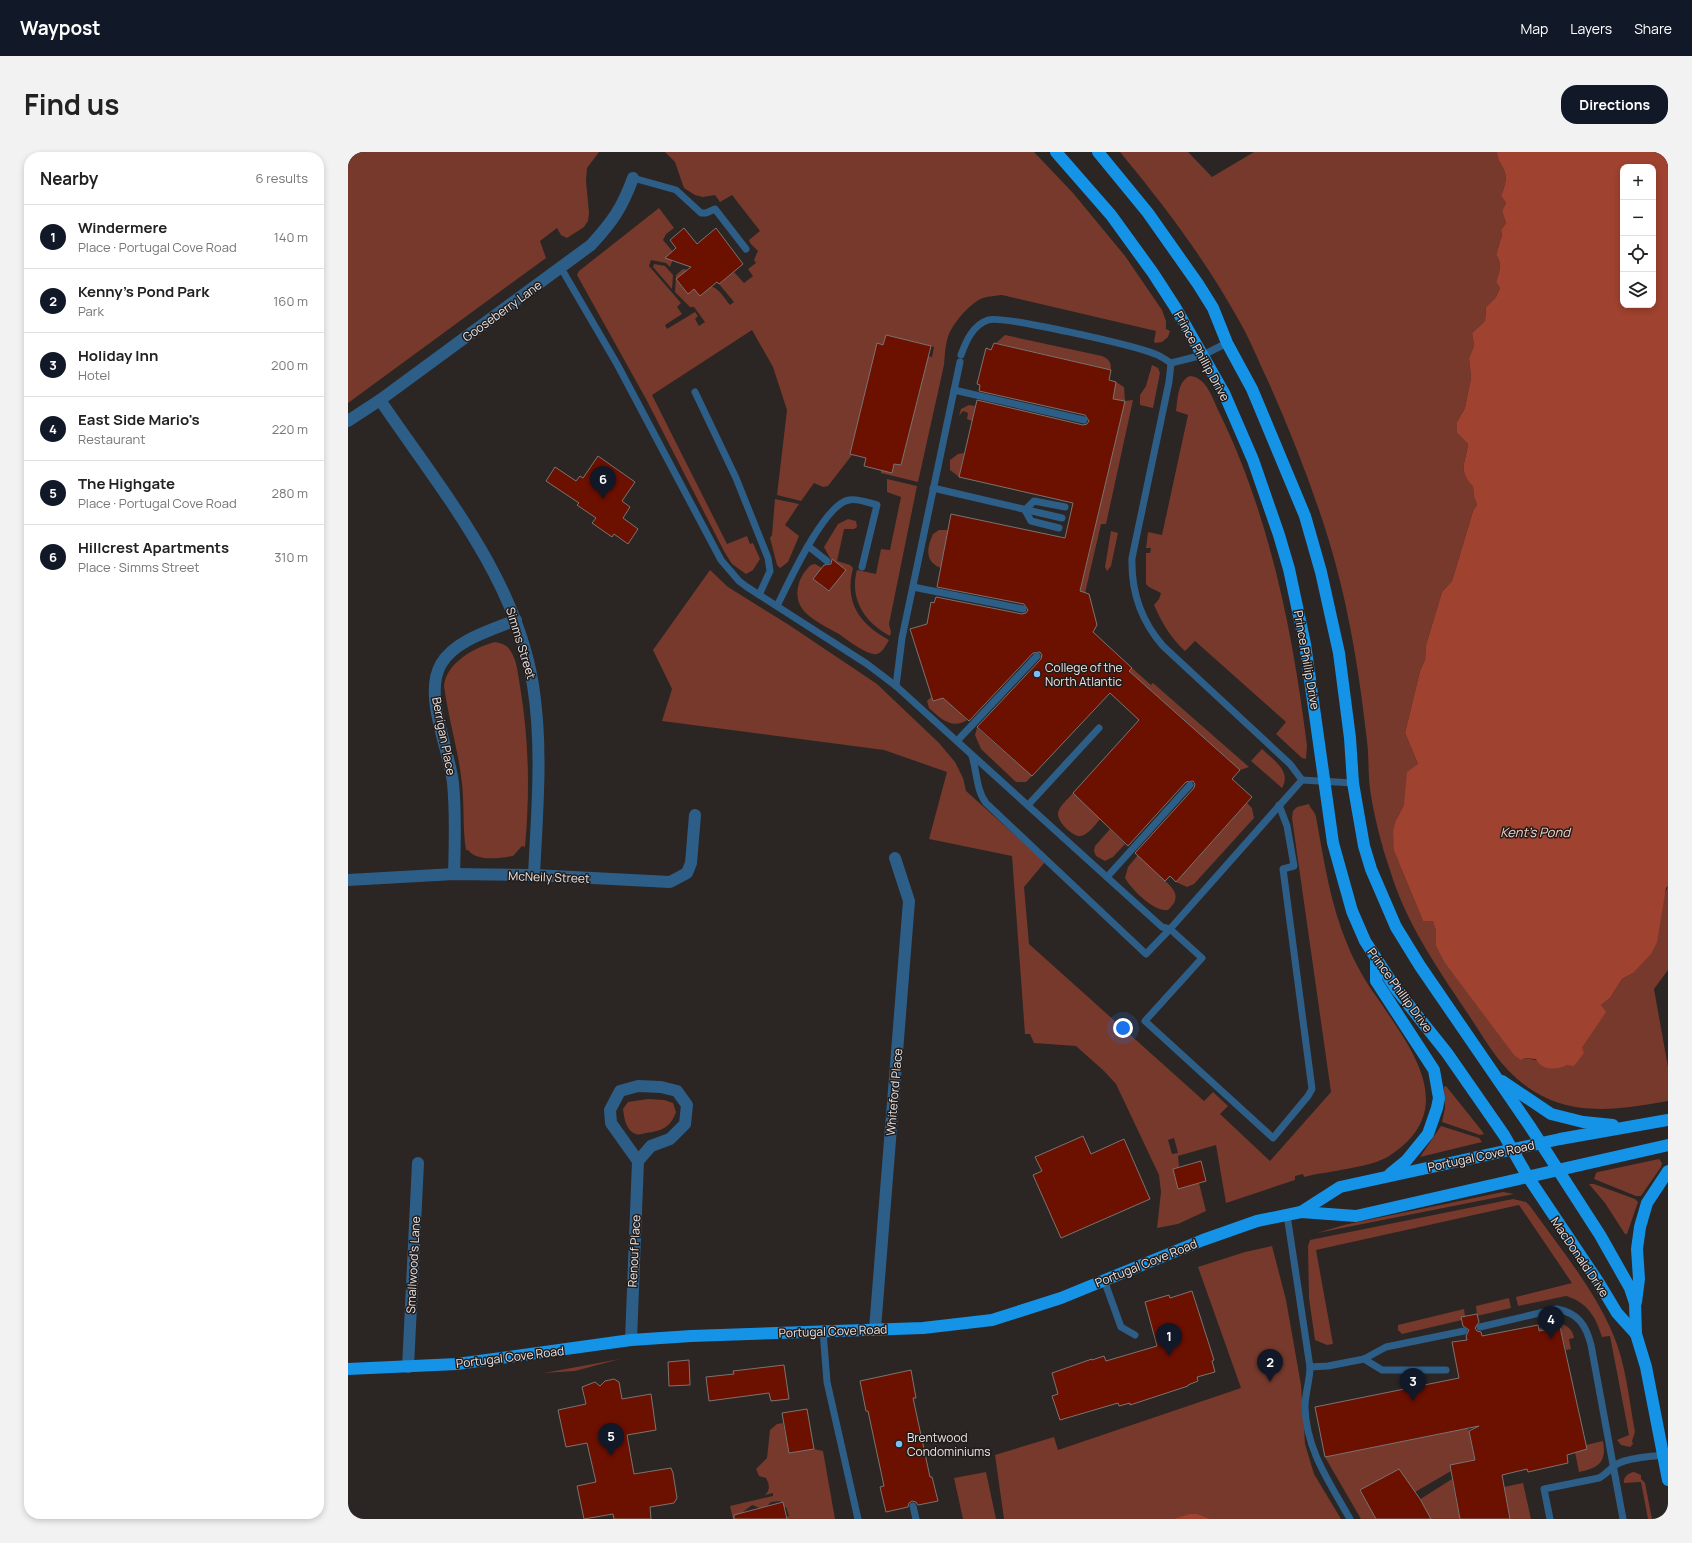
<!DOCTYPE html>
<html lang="en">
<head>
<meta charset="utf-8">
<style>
	body { margin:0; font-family:Manrope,sans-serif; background:#f2f2f2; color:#222 }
	.controls { position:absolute; right:12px; top:12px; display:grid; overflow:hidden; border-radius:8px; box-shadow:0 2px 6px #0003 }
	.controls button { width:36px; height:36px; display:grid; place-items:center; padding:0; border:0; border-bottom:1px solid #e0e0e0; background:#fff; color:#222; font:20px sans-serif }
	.you { position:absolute; left:775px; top:876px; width:14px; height:14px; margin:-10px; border:3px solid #fff; border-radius:50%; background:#1a73e8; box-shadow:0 0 0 6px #1a73e833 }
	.badge { display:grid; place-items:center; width:26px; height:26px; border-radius:50%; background:#111827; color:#fff; font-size:13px; font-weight:700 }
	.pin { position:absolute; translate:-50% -33px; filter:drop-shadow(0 1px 2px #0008) }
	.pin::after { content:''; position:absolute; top:21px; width:14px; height:12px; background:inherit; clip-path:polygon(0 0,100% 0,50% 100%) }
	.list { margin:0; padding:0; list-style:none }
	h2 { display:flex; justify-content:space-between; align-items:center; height:52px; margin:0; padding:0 16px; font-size:17px }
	h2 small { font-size:13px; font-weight:400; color:#767676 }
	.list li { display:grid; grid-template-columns:26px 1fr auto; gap:12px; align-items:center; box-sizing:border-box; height:64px; padding:0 16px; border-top:1px solid #e0e0e0 }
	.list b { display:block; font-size:15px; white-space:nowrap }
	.list p { margin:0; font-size:13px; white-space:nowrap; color:#767676 }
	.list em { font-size:13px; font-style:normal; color:#767676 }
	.icon { flex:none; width:22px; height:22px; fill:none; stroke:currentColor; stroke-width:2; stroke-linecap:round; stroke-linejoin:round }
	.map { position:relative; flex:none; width:1320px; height:1367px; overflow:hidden; border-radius:16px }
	header { display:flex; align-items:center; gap:24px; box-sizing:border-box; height:56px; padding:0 20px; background:#111827; color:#fff }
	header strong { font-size:19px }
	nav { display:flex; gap:22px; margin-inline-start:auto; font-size:14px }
	.intro { display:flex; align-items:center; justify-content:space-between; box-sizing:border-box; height:96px; padding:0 24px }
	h1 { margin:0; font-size:28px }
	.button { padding:10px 18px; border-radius:16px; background:#111827; color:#fff; font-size:14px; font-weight:700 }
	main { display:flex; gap:24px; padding:0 24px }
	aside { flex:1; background:#fff; border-radius:16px; box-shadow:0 2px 6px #0003 }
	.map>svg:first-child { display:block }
	.green { fill:#77392c; fill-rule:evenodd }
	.water { fill:#9f422f; fill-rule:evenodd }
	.building { fill:#6c1000; stroke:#7b7371 }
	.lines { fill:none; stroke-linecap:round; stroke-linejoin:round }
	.lane { stroke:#2d5e87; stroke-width:7 }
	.street { stroke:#2d5e87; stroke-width:12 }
	.primary { stroke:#1593e7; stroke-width:12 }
	.poi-dot { fill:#7bbef8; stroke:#211b1a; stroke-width:1.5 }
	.labels { text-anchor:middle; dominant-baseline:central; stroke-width:3; stroke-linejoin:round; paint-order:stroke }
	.street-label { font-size:12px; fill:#ebe6e5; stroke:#211b1a }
	.poi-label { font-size:12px; fill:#ebe6e5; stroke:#211b1a; text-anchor:start }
	.water-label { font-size:13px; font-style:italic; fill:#efd4cd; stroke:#211b1a }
</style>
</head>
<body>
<header>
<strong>Waypost</strong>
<nav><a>Map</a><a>Layers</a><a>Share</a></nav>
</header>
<div class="intro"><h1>Find us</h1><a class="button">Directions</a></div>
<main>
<aside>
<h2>Nearby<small>6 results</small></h2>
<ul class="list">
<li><span class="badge">1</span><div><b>Windermere</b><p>Place · Portugal Cove Road</p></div><em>140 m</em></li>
<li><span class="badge">2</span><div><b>Kenny's Pond Park</b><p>Park</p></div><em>160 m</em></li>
<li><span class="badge">3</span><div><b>Holiday Inn</b><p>Hotel</p></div><em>200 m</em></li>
<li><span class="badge">4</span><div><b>East Side Mario's</b><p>Restaurant</p></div><em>220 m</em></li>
<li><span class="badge">5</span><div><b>The Highgate</b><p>Place · Portugal Cove Road</p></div><em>280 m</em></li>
<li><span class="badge">6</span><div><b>Hillcrest Apartments</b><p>Place · Simms Street</p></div><em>310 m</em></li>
</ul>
</aside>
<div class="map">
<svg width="1320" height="1367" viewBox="0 0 1320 1367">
	<rect width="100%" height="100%" fill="#2b2523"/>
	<g class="green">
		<polygon points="0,0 251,0 239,16 238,29 241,61 240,69 236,75 219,86 213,83 209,76 192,89 198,106 0,251"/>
		<path d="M317,0H686L725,41L777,104L814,158L818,169V177L822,179L820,185L814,190L807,191L806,189L808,179L654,143C648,144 641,144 635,146C622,151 607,169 601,182C597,192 597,203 596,213L570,330L533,321V318L544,321L546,312L553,313L580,204L584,205L586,195L538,183L535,193L529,192L502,302L504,303L480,334L475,335L466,331L453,349L429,343L439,258L425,215L404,178L304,243L379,392L399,384L402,392L405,391L412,407L405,418L398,422L384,412L377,401L298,247L229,123L231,119L311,56L326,76L318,82L315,88L327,102L320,105V107H325L322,115L318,111L303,108L301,114L333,151L329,155L334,162L317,173L319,177L347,160L350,164L347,167L351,174L357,170L346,155H342L327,140L328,123L335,117L340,118L329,128L340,142L353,132C370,134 372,140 382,153L386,150L371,132L386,120L396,131L405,124L400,117L408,111L406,108L410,99L402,91L401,88L412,79L384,43L372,50L367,43L355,45L347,43L336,36L327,10Z"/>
		<path d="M772,0H840L864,25L906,0H1149C1149,8 1153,11 1156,18C1160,26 1156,36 1153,44L1158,51L1154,59L1158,71L1153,78L1154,83L1148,103C1155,111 1151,121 1148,130L1152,136L1148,145L1138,155L1137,169L1124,181L1126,194L1121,206L1123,226L1117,256L1109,270V281L1120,292C1118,309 1109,320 1125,333L1126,345L1129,353L1125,359L1104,429L1094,440L1078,493L1077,508L1072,519L1057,581L1070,612L1056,653L1048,668L1046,699L1075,769L1085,768L1088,779V794L1176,906L1188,908L1234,896L1257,860L1253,853L1262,846L1274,827L1285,821L1320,734V818L1306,837L1320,915V949C1259,960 1206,967 1159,917C1143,900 1131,878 1118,859C1088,814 1057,769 1042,718C1033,692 1026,664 1022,637C1020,621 1021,605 1019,589C1011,517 999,443 976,373C960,324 941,276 920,229C910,208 901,185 889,165C856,106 815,52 772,0Z"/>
		<polygon points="306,112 317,114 325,123 324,137 305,115"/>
		<path d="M657,183L754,204C761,207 763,210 763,218L648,191Z"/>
		<polygon points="804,213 810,216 812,221 805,256 792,253 792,243 798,234"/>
		<path d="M842,224C859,225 865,248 872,262C922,365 945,481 959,594L958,607L954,606L928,582L938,570L847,489L837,499C822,485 814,471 806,453L811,447L813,441L801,435L798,432V401H802L803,396H798L800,380L814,383L840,263L828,259C830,248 829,229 842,224Z"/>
		<polygon points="768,230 776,235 777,249 785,248 758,372 753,372 737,441 732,440 776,250 765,247"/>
		<polygon points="621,253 627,254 624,269 619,267 620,261 615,259 611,264 613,257"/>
		<polygon points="616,301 611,325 602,318 602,308 610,302"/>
		<path d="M539,327L569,334L541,472L543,480L542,484C517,471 501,447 509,418L528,422L533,397L542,398L553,345L539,340Z"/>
		<polygon points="427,347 451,352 437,373 451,384 440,410 432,416 429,413 422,386 424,383"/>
		<path d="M500,367L508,369L509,375L506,377H496L489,409L502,413L505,416C496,451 512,472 541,488C538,493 535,500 529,502C520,504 498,487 491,482C480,476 468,470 459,462C443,448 449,425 463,413L467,412L474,416L465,427L480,439L498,418L482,406L476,395L490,372Z"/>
		<path d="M591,378H600L593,416C576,410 579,395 585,382Z"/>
		<polygon points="763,379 770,381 763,414 759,419 757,415"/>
		<path d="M362,418L380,435L441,473L529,532L591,591L607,610L615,626L618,639L697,710L676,735L681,792L856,949L865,940L880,954L872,962L922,1009L983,940L944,666L945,659L949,655L961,652C962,657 967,659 968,665C976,708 982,752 1000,794C1007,811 1017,829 1028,844C1062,895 1114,957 1041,1004C1023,1016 978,1019 956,1025L955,1022L947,1024V1028L878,1051L868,993L830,1004L831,1015L825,1017L830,1037L851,1031L858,1059L830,1072L809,1076L813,1040L811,1023L768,932L756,919L728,894L686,891L682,882H677L664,704L581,687L599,620L536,598L314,569L324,537L305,498ZM826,986L830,1001L824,1002L820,988Z"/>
		<path d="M147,490C153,491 159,493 162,498C169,508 170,522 172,534C181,588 182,640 177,695L174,694L165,704C152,706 129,710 120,698H118C114,674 117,649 113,624C109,594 100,564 96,534C98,511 127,495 147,490Z"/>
		<polygon points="784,516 803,533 805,531 901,615 892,618 781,519"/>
		<path d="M583,545L585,549L595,546L619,568C604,578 592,566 581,556L579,549Z"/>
		<polygon points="629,576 684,624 678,630 668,630 633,597 627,583"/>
		<path d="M914,597C925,608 944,619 934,636L903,609Z"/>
		<path d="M725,641L752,667C747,673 741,682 733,684C725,685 709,670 710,661C711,654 720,647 725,641Z"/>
		<polygon points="899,651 904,656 906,666 846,732 839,735 828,730"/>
		<polygon points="762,677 777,692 765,705 757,709 748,704 746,699 747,694"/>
		<path d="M790,703C797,710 804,716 811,723C822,734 837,743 820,758C806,760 784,738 777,726L780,715Z"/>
		<polygon points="1098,934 1134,979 1136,982 1132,983 1094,970 1097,956 1096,935"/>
		<path d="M300,947L316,948L325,951L328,960C323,975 314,979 298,981C293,982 289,984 284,980C277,975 276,964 275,957L280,950Z"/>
		<polygon points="1093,974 1131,986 1134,990 1072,1005"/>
		<polygon points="1311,1007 1314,1011 1313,1015 1293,1044 1288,1044 1246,1027 1248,1021 1250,1020"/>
		<polygon points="1241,1032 1246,1032 1287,1047 1290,1050 1279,1082 1277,1082 1257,1051"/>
		<polygon points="1155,1040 1166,1042 969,1081 996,1073"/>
		<path d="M1165,1047L1178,1050L1182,1054C1211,1095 1245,1135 1265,1182C1278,1212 1281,1248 1287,1280L1284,1289L1285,1292L1282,1295L1273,1293L1269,1288L1281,1283L1262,1184L1254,1185C1248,1165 1239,1150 1218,1144L1170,1154L1168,1145L1224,1131L1171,1053L968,1098L985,1192L979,1193L967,1188L961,1146L960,1094L962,1088Z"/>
		<polygon points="924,1094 938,1148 953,1233 957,1292 966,1322 993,1367 656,1367 647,1303 706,1285 710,1298 893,1236 850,1115 897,1100"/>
		<polygon points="1161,1146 1163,1156 1129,1164 1128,1154"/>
		<polygon points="1116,1157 1117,1164 1113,1165 1114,1168 1054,1182 1050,1178 1050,1173"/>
		<path d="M1211,1171C1219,1173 1225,1178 1226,1186L1221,1187L1223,1197L1218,1198L1212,1175L1191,1179V1176Z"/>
		<polygon points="272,1207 227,1219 196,1221"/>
		<path d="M435,1271L441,1301L466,1297L475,1299L487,1367H439V1365L441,1364L438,1355L436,1356L432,1349L423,1350L419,1354L412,1356L404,1353L395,1360V1367H385L382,1354L425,1344V1341L417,1343C423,1337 421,1332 418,1326L411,1324L408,1317L419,1306L422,1278L429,1272Z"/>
		<polygon points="1120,1276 1127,1308 1102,1313 1103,1319 1067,1340 1051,1317 1012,1338 1028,1367 1013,1367 977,1305"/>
		<path d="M1255,1289C1259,1311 1250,1316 1231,1320L1227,1300L1239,1297L1238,1293Z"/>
		<polygon points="638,1320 648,1367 615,1367 606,1326"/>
		<path d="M1286,1320L1293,1323V1327L1297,1331L1304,1367H1300L1293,1330L1276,1331C1275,1325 1280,1321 1286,1320Z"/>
		<polygon points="1104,1327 1112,1367 1083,1367 1071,1348"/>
		<polygon points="1175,1331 1183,1367 1162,1367 1156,1335"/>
	</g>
	<g class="water">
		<path d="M1149,0H1320V734L1318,736L1309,790L1303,802L1285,821L1274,827L1262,846L1253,853L1258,860L1234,896L1236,901L1226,914L1219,913C1209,918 1194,919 1188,907L1176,906L1173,908L1166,903L1097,811L1088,794V779L1085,769H1075L1046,699L1045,679L1048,668L1056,653L1059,620L1070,612L1057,581L1072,519L1077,508L1078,493L1094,440L1104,429L1125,359L1129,353L1126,345L1125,334C1109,319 1118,310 1120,292L1109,281V270L1117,256L1123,226L1121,206L1126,194L1124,181L1137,169L1138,155L1148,145L1152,136L1148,130C1151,121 1155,111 1148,103L1154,83L1153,78L1158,71L1154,59L1158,51L1153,44C1156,36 1160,26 1156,18C1153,11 1149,8 1149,0ZM1275,15H1305V153H1275Z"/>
		<polygon points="842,1362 849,1362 862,1367 826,1367"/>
	</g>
	<g class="building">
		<polygon points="336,76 349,92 368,76 395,112 371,132 369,130 352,144 346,137 340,142 328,127 343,115 317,106 328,96 322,88"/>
		<polygon points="538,183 583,194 553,313 546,312 544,321 516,314 518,306 502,302 529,191 535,193"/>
		<polygon points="646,191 763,218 761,228 768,230 765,247 777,249 732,439 741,442 749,473 745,480 784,516 781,519 892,618 884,627 904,645 828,730 822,724 817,729 787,701 846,636 847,632 845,629 838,630 780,694 725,641 791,568 762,541 684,624 629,575 693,507 694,503 692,500 685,501 621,569 595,546 585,549 562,477 579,472 583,450 586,451 588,445 674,462 678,461 680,458 676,452 589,435 603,362 717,386 725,351 611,325 629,248 735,273 739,272 741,269 737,263 631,239 632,233 629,232 638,196 643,198"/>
		<polygon points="250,304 287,330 274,349 282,355 275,366 290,377 280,392 266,382 264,385 244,371 248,366 229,353 231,351 198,329 207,315 228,329 232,324 235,326"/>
		<polygon points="484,407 498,418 481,439 465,427 476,413 483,412"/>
		<polygon points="735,984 743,1002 776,987 802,1047 713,1086 685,1023 694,1019 687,1005"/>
		<polygon points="853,1009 858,1029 830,1037 825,1017"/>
		<polygon points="844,1139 866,1208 864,1209 867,1220 849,1225 850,1229 840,1233 840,1234 782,1253 782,1251 771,1254 770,1251 712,1268 704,1244 710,1242 704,1221 744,1207 744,1208 756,1204 758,1209 809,1194 797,1150 821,1143 822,1146"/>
		<polygon points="1129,1162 1131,1170 1127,1176 1129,1179 1133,1180 1134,1184 1190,1173 1191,1179 1212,1175 1239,1297 1219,1303 1220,1311 1180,1320 1179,1317 1154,1323 1162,1367 1112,1367 1102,1313 1127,1308 1121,1279 1131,1274 977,1305 967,1255 1111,1226 1104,1190 1119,1188 1118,1184 1121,1178 1115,1174 1113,1165"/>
		<polygon points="341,1208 342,1233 321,1234 320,1210"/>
		<polygon points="436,1213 441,1247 423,1249 421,1241 361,1249 358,1225 386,1222 385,1219"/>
		<polygon points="563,1218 568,1246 565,1246 582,1325 584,1325 590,1349 570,1353 568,1350 564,1349 561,1351 560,1355 538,1360 532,1335 536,1334 520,1259 518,1259 512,1229"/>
		<polygon points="266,1227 271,1230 274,1247 303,1242 308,1278 279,1283 286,1322 323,1316 325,1321 329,1346 326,1351 302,1355 303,1367 266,1367 265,1362 236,1367 229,1334 248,1330 239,1291 218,1295 210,1258 238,1252 234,1235 247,1230 252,1234 257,1229"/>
		<polygon points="459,1257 466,1297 441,1301 434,1261"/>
		<polygon points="1051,1317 1072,1347 1083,1367 1028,1367 1012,1338"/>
		<polygon points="435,1350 439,1367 386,1367 386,1363"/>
	</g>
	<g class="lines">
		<g class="lane">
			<polyline points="285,26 328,38 353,61 358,61 367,57 398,97"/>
			<polyline points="213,116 269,212 373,408 391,429 399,435 519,512 548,534 814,775 822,777 954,628"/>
			<path d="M879,191L855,203L823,211L821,230L784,406C783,439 793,469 815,494L942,612L954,628L1005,631"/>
			<path d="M613,203C618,189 625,173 640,168C655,163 788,194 807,202C813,204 818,208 823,211"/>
			<polyline points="606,238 736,268"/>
			<polyline points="347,240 388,326 420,406 422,419 411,443"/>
			<polyline points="585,336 714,366"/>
			<polyline points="677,358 686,349 717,355"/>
			<polyline points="677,358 683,369 711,376"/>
			<polyline points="460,394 479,409"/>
			<polyline points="565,435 675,457"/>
			<path d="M429,454C440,432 476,352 501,348C509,346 521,351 529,353L514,415"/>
			<polyline points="548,534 554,486 612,210"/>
			<polyline points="609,589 689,504"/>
			<path d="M624,604C629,619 628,638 638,651L798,802L822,777L854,806L797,869L925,986L960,944L964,937L935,717L946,714L939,674L931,653"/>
			<polyline points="681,652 751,576"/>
			<polyline points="759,725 842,633"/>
			<path d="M939,1063L962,1215C962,1229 957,1241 957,1255C958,1298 982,1331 1002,1367"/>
			<polyline points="756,1128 773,1175 787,1183"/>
			<path d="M1132,1175L1209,1157C1230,1161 1238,1173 1243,1193L1275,1367"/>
			<polyline points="475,1179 479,1230 510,1367"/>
			<polyline points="1016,1207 1034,1218 1098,1218"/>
			<polyline points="962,1215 980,1214 1016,1207 1038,1195 1116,1179"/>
			<polyline points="565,1354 568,1367"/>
			<path d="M1202,1367L1196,1337L1251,1326C1259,1322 1264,1314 1271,1311C1284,1305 1301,1305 1315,1303"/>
		</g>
		<g class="street">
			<path d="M32,248C91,335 168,426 185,533C195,596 189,660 186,723"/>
			<path d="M0,269L32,248L243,93C265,69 274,56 285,26"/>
			<path d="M106,722C107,691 108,661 105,631C101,596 75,543 93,512C107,488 144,478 168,468"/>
			<polyline points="0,728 106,722 186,723 322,730 339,721 343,711 347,663"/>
			<polyline points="527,1177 561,749 547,706"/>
			<polyline points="283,1188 290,1009 303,994 322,987 337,972 339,953 329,939 313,935 290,934 272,939 262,958 263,971 290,1009"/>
			<polyline points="60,1215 70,1011"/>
		</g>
		<g class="primary">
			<polyline points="708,0 763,63 805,121 827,155 876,241 905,308 931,383 941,417 957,492 985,691 1004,759 1017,789 1048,837 1099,901 1156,983 1180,1025 1251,1131 1269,1161 1288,1182"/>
			<polyline points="750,0 800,61 850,132 865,156 879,191 904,237 957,364 973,420 991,501 1002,586 1005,631 1016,694 1023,717 1048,775 1072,814 1183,976 1252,1083 1282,1136 1287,1151 1288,1182 1298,1215 1320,1328"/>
			<polyline points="1028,807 1028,829 1086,918 1091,946 1089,956 1080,982 1058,1009 1042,1022"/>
			<polyline points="1154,929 1203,962 1235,970 1265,973"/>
			<polyline points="953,1060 992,1035 1212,987 1320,968"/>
			<polyline points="1288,1150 1291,1127 1289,1097 1292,1075 1299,1051 1320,1019"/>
			<polyline points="0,1217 109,1212 283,1188 343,1184 575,1176 644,1168 713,1146 855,1088 909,1069 953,1060 1008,1064 1320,993"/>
		</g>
	</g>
	<g class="poi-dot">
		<circle cx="689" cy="522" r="4"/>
		<circle cx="551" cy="1292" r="4"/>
	</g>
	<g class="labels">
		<g class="street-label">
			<text transform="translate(154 159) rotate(-36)">Gooseberry Lane</text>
			<text transform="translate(854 204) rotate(61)">Prince Phillip Drive</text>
			<text transform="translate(173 491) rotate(73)">Simms Street</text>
			<text transform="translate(959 508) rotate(80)">Prince Phillip Drive</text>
			<text transform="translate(96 584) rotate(79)">Berrigan Place</text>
			<text transform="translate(201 725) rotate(2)">McNeily Street</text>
			<text transform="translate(1052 838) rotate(54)">Prince Phillip Drive</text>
			<text transform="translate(546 940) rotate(-85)">Whiteford Place</text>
			<text transform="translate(1133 1004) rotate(-12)">Portugal Cove Road</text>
			<text transform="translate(286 1099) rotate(-87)">Renouf Place</text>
			<text transform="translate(1232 1105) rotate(56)">MacDonald Drive</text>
			<text transform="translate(798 1111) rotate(-22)">Portugal Cove Road</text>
			<text transform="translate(65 1113) rotate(-87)">Smallwood's Lane</text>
			<text transform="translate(485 1179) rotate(-2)">Portugal Cove Road</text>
			<text transform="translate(162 1205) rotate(-7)">Portugal Cove Road</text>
		</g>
		<g class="poi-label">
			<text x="697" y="515">College of the<tspan x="697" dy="14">North Atlantic</tspan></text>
			<text x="559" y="1285">Brentwood<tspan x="559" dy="14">Condominiums</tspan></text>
		</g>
		<g class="water-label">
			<text x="1187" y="680">Kent's Pond</text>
		</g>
	</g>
</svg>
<div class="controls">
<button>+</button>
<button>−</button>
<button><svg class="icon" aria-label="locate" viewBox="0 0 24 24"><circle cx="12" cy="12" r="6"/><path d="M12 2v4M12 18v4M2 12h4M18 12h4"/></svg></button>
<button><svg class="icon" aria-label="layers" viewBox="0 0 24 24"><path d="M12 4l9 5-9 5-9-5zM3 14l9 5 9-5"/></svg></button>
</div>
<div class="you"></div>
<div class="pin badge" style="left:821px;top:1204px">1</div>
<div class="pin badge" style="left:922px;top:1230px">2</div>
<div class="pin badge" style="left:1065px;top:1249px">3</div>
<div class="pin badge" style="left:1203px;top:1187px">4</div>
<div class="pin badge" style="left:263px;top:1304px">5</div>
<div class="pin badge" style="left:255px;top:347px">6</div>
</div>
</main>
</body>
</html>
